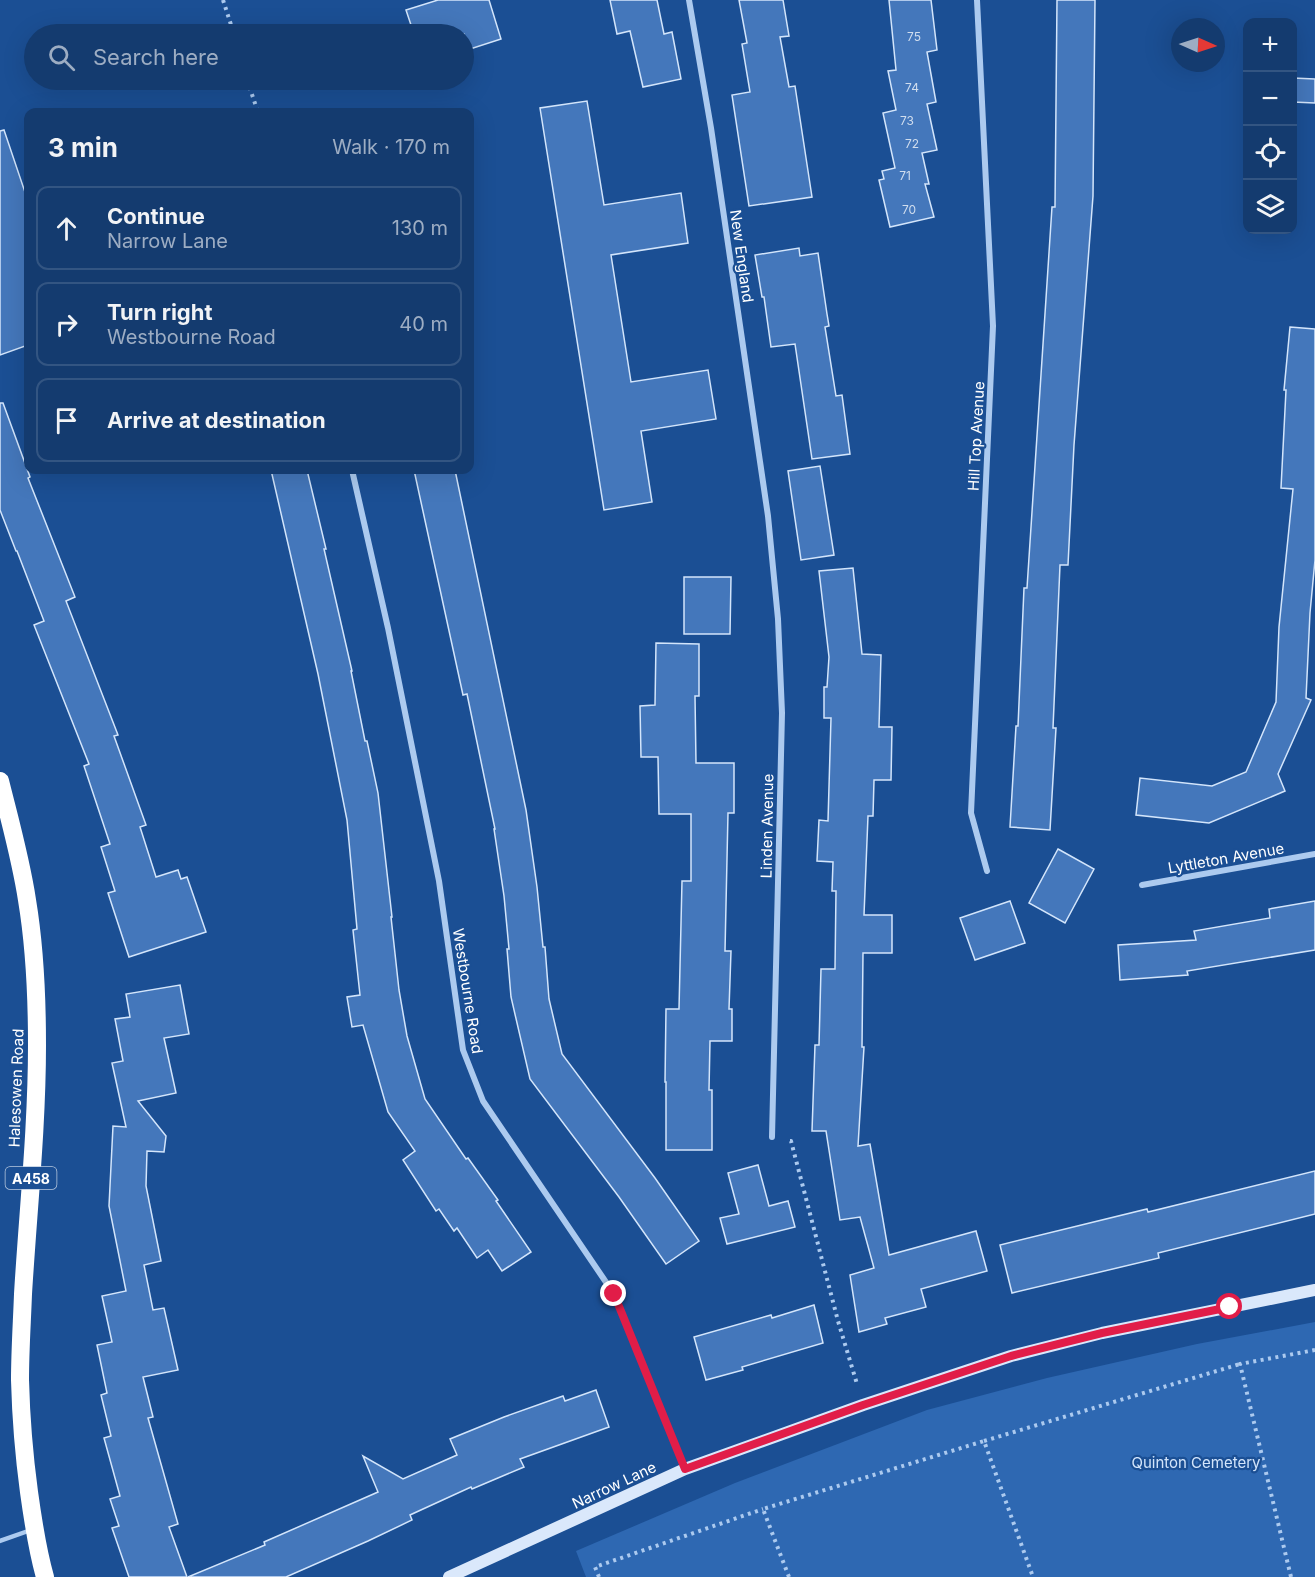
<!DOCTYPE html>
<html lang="en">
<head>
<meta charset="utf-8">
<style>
	body { margin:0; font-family:Inter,sans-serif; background:#214677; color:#f1f3f6 }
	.controls { position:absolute; right:18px; top:18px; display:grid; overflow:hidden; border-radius:12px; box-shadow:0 6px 24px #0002 }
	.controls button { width:54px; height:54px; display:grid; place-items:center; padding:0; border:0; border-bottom:2px solid #335582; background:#143b6f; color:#f1f3f6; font:30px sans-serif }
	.compass { position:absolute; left:1171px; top:18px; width:54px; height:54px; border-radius:50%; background:#143b6f; box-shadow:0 6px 24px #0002; rotate:93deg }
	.stop { position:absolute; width:18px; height:18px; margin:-14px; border:4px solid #e11d48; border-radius:50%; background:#fff }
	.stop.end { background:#e11d48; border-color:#fff; box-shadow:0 2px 6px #0008 }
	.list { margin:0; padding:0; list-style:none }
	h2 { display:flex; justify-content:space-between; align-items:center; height:78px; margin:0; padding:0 24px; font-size:26px }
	h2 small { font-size:20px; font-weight:400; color:#9dadc3 }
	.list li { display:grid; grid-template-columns:39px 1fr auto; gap:18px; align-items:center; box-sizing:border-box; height:84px; margin:0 12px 12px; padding:0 12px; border:2px solid #335582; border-radius:12px }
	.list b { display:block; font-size:22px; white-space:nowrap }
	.list p { margin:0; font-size:20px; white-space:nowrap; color:#9dadc3 }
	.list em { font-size:20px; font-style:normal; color:#9dadc3 }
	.icon { flex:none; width:33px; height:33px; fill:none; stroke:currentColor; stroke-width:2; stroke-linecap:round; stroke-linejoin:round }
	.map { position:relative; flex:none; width:1315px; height:1577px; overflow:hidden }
	.search { position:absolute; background:#143b6f; box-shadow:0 6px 24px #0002; left:24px; top:24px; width:450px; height:66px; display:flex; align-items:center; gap:15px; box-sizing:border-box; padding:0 21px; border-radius:33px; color:#9dadc3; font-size:22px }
	.panel { position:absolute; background:#143b6f; box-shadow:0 6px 24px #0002; left:24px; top:108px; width:450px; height:366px; border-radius:12px }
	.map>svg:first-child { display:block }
	.green { fill:#2e68b2 }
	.building { fill:#47b; stroke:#d3e5fb; stroke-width:1.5 }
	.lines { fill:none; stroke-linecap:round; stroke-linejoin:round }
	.path { stroke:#accaef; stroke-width:4; stroke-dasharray:3 4.5; stroke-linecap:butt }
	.lane { stroke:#accaef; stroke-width:4.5 }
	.street { stroke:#accaef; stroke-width:6 }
	.secondary { stroke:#dae8fb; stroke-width:12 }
	.highway { stroke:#fff; stroke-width:18 }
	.route { stroke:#e11d48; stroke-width:8 }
	.labels { text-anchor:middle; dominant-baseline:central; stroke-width:4.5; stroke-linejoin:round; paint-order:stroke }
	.number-label { font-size:12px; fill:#d0ddee }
	.shield { fill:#1b4f94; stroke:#bbcadf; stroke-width:1.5 }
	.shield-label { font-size:14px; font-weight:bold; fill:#fff }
	.street-label { font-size:15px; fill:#fff; stroke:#1b4f94 }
	.park-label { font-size:15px; fill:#d3e5fb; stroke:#1b4f94 }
</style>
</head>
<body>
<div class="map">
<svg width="1315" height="1577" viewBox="0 0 1315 1577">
	<rect width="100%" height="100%" fill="#1b4f94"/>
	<polygon class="green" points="1315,1322 1315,1577 586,1577 576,1551 735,1483 927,1410 1047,1378 1197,1344"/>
	<g class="building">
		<polygon points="438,0 489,0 501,39 464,51 464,34 414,34 406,10"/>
		<polygon points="610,0 657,0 664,34 672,32 681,79 643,87 630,31 617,34"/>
		<polygon points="739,0 783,0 789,36 780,37 789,87 795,86 812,197 749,206 732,95 750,92 742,44 747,43"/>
		<polygon points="889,0 931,0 937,50 927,52 936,102 927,104 937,150 922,153 929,184 925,184 934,217 890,227 879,180 884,179 882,171 895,168 883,113 896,110 888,71 896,70"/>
		<polygon points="1057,0 1095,0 1093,196 1074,445 1068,565 1060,565 1053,728 1056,728 1050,830 1010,827 1016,726 1018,726 1024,588 1027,588 1052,207 1055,207"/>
		<polygon points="1293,78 1315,79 1315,103 1293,102"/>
		<polygon points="587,101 604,205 681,193 688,243 611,255 631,382 708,370 716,419 641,431 652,502 604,510 540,108"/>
		<polygon points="4,130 28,201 28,345 0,355 0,131"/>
		<polygon points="799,248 800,256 818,253 827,314 829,326 825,327 836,396 842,395 850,454 812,459 795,344 771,347 764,297 762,297 755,255"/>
		<polygon points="1290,327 1315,329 1315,560 1310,613 1306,698 1311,700 1278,774 1285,791 1209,823 1136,815 1140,778 1212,786 1246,772 1276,702 1279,627 1293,489 1281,488 1286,390 1284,390"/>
		<polygon points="0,403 3,403 30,477 28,478 75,597 66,601 118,735 114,736 146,825 140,827 156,877 178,870 181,879 187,877 206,932 129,957 108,893 115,891 101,847 110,844 84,766 89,764 34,625 44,621 17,551 16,551 0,510"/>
		<polygon points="820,466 834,555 801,560 788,471"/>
		<polygon points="271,470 307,470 326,549 324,549 352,671 351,671 365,741 367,741 378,793 392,917 391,917 399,990 407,1036 425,1099 466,1159 468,1158 498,1200 496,1201 531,1252 502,1271 488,1250 477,1258 457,1228 454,1231 439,1209 436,1211 403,1160 415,1151 388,1112 363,1025 352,1027 347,997 360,995 353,930 357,929 347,820 318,674"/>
		<polygon points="414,470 455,470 526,810 537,887 543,947 545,947 549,999 562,1054 655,1178 699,1241 666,1264 619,1197 530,1079 511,997 507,949 509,949 504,896 494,829 495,829 467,694 463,695"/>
		<polygon points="853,568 862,654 881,655 879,727 892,727 891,780 874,780 873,816 868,816 864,915 892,915 892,953 863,953 862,1047 864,1047 858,1146 870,1144 889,1255 976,1231 987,1271 921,1289 926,1307 885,1318 887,1324 859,1332 850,1275 874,1268 860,1217 840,1220 826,1131 812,1131 815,1045 819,1045 821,969 835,969 836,891 832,891 833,862 817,861 819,820 828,821 831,718 824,718 824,687 827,687 829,657 819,571"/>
		<polygon points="684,577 731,577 730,634 684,634"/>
		<polygon points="656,643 699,644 699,696 695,696 696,763 734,763 734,813 728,813 725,951 731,951 729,1009 732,1009 732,1041 710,1041 709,1090 712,1090 712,1150 666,1150 666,1082 665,1082 666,1009 679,1009 682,881 691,881 691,814 659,814 658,757 641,757 640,706 655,705"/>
		<polygon points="1058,849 1094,869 1065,923 1029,903"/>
		<polygon points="1010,901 1025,943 975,960 960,918"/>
		<polygon points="1315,901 1315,950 1187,971 1188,975 1120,980 1118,945 1196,940 1194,931 1270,918 1269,909"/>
		<polygon points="180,985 189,1034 164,1038 176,1093 138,1101 166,1136 164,1152 147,1151 146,1186 161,1261 144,1265 153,1310 164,1308 178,1370 143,1377 153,1417 148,1418 178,1524 169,1527 187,1577 129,1577 112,1528 119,1526 110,1499 120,1496 104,1438 111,1436 101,1395 107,1393 97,1345 112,1342 102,1296 126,1291 109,1206 113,1126 126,1127 112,1063 123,1061 115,1019 130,1017 126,994"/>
		<polygon points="758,1165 769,1206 788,1201 795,1227 727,1244 720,1218 739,1214 728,1173"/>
		<polygon points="1315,1171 1315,1214 1158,1253 1159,1258 1012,1293 1000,1245 1147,1209 1148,1212"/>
		<polygon points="814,1305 823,1343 742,1367 743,1370 706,1380 694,1337 771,1315 772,1318"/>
		<polygon points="596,1390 609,1427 520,1459 524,1467 472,1489 471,1487 410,1515 412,1520 368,1541 286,1577 188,1577 265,1545 264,1542 378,1492 363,1456 403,1479 457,1455 450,1439 504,1417 563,1396 565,1401"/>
	</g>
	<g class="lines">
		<g class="path">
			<polyline points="223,0 234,34"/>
			<polyline points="247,80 258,112"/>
			<polyline points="790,1141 791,1141 838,1321 857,1384"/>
			<polyline points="984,1441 1240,1364"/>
			<polyline points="599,1577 595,1567 763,1509"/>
			<polyline points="789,1577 763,1509 984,1441 1033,1577"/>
			<polyline points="1291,1577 1240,1364 1315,1350"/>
		</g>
		<polyline class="lane" points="0,1541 31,1530"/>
		<g class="street">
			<polyline points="689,0 711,128 768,516 778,619 782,713 772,1137"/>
			<polyline points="977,0 993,326 971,813 987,871"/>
			<polyline points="352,470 388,628 439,881 463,1050 483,1101 614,1294 685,1469"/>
			<polyline points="1142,885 1315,854"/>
		</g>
		<polyline class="secondary" points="449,1577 685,1469 863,1405 1011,1356 1102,1333 1315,1290"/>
		<path class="highway" d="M0,781C10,821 21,860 27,900C35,948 37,996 37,1045C37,1128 28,1211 23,1294C22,1322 20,1351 20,1380C21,1418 24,1455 29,1492C33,1521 37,1549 45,1577"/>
	</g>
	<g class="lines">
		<polyline class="route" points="614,1294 685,1469 863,1405 1011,1356 1102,1333 1230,1307"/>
	</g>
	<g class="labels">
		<g class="number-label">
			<text x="914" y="36">75</text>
			<text x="912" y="87">74</text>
			<text x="907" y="120">73</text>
			<text x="912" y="143">72</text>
			<text x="905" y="175">71</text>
			<text x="909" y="209">70</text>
		</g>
		<rect class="shield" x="5.5" y="1167" width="51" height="22" rx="4.5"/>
		<g class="shield-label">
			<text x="31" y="1178">A458</text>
		</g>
		<g class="street-label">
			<text transform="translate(742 256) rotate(82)">New England</text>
			<text transform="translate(976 436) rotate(-87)">Hill Top Avenue</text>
			<text transform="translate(767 826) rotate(-89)">Linden Avenue</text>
			<text transform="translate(1226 858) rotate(-10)">Lyttleton Avenue</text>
			<text transform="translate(468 991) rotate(81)">Westbourne Road</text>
			<text transform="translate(16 1088) rotate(-88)">Halesowen Road</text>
			<text transform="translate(614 1485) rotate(-25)">Narrow Lane</text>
		</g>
		<g class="park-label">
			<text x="1196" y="1462">Quinton Cemetery</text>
		</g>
	</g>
</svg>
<div class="controls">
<button>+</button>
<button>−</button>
<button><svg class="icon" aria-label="locate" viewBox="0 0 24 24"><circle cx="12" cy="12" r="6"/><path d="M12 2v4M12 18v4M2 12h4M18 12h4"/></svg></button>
<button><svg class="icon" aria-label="layers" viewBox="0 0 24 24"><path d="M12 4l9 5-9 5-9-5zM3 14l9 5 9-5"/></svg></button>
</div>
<svg class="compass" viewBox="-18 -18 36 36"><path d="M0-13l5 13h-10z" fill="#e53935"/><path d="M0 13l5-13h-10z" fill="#9dadc3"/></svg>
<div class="stop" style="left:1230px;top:1307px"></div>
<div class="stop end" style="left:614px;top:1294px"></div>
<div class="search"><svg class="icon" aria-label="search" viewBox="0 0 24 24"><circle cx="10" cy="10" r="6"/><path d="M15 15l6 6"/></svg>Search here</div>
<section class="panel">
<h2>3 min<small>Walk · 170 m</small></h2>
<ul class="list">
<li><svg class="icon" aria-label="ahead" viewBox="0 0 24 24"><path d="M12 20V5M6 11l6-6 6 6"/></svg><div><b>Continue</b><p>Narrow Lane</p></div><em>130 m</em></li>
<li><svg class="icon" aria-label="right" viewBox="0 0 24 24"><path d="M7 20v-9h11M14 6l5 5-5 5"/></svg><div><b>Turn right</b><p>Westbourne Road</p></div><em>40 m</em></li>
<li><svg class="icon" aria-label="arrive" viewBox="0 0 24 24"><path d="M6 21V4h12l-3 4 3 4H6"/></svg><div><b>Arrive at destination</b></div></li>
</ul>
</section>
</div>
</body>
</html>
